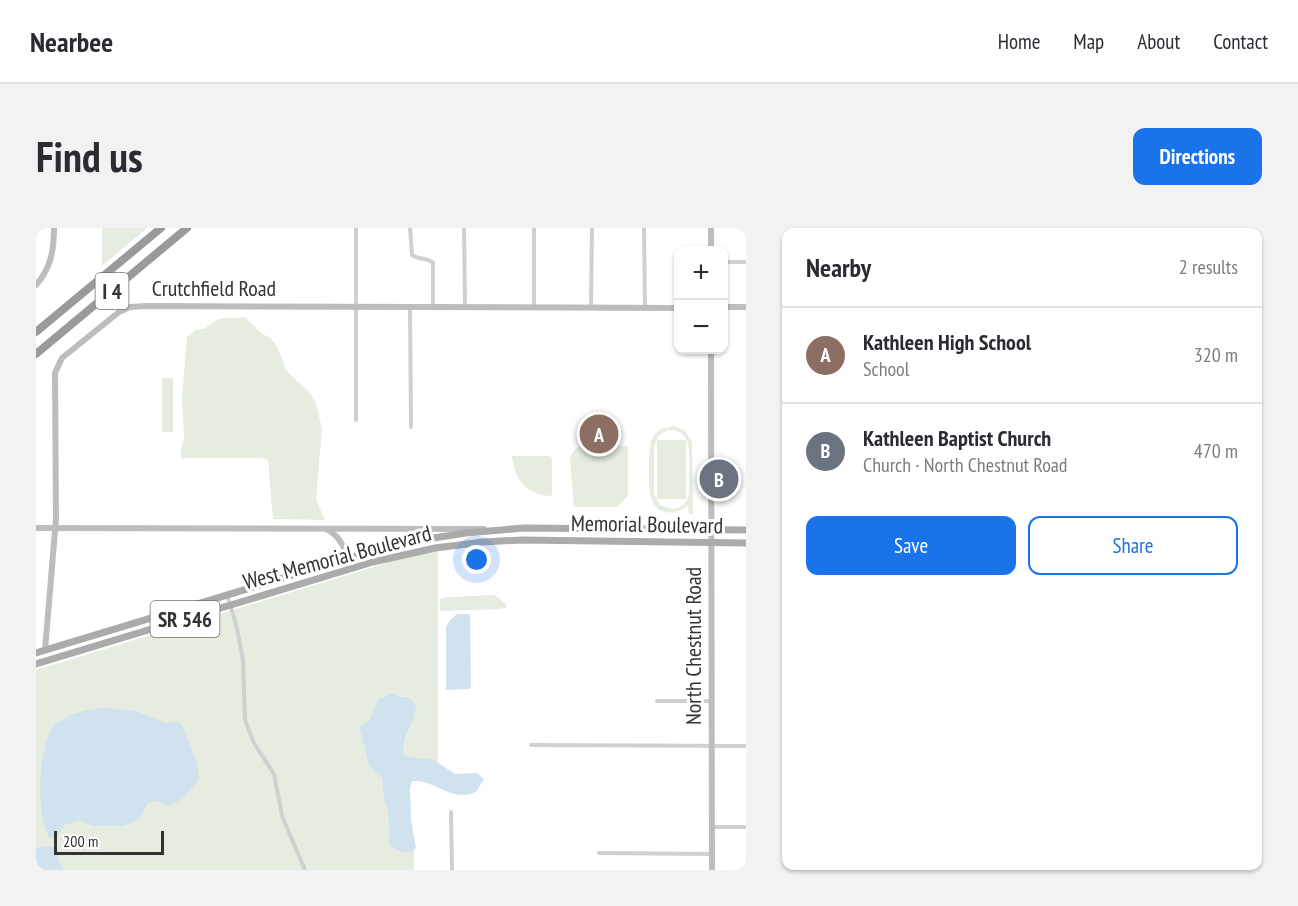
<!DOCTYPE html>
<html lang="en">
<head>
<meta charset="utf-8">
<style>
	body { margin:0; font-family:"PT Sans Narrow",sans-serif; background:#f2f2f3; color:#2b2b33 }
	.controls { position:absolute; right:18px; top:18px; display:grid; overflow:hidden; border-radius:12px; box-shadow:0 2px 4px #0004 }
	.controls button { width:54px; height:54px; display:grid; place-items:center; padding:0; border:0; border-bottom:2px solid #e1e1e2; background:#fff; color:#2b2b33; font:30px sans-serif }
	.scale { position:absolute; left:18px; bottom:15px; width:110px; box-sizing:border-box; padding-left:6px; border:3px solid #333; border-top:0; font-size:16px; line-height:21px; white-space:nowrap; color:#333; -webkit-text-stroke:4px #fff; paint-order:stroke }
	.you { position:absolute; left:441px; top:332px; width:21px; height:21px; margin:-15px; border:4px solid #fff; border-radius:50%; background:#1a73e8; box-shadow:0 0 0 9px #1a73e833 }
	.badge { display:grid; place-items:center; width:39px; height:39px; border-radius:50%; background:#1a73e8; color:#fff; font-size:20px; font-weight:700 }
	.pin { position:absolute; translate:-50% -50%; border:3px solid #fff; box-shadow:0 2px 6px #0006 }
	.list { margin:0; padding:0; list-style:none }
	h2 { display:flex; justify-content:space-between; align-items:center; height:78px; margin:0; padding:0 24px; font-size:26px }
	h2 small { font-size:20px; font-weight:400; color:#7c7c81 }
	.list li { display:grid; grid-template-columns:39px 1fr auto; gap:18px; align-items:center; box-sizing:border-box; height:96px; padding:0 24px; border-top:2px solid #e1e1e2 }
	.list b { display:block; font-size:22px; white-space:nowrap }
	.list p { margin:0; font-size:20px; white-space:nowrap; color:#7c7c81 }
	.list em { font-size:20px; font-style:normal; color:#7c7c81 }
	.actions { display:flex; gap:12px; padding:18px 24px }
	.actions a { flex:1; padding:14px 0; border:2px solid #1a73e8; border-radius:12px; text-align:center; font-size:21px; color:#1a73e8 }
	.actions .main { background:#1a73e8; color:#fff }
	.map { position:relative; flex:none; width:710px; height:642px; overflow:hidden; border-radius:12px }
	header { display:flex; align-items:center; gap:36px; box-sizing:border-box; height:84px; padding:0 30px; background:#fff; border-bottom:2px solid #e1e1e2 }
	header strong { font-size:28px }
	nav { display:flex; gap:33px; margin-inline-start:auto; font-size:21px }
	.intro { display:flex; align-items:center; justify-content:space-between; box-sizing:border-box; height:144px; padding:0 36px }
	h1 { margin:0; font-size:42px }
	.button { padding:15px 27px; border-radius:12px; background:#1a73e8; color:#fff; font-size:21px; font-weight:700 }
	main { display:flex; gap:36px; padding:0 36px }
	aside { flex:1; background:#fff; border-radius:12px; box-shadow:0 2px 4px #0004 }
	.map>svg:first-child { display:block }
	.green { fill:#e6ecdf; fill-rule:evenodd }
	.water { fill:#cfe2ee }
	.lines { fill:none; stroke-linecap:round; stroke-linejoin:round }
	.street { stroke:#d0d0d0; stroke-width:4 }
	.secondary { stroke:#bdbdbd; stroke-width:6 }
	.primary { stroke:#ababab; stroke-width:7 }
	.highway { stroke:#9a9a9a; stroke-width:8 }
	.labels { text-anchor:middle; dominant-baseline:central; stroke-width:6; stroke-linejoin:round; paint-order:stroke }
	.shield { fill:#fff; stroke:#707070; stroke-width:1.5 }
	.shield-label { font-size:21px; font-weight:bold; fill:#333 }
	.street-label { font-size:22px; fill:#333; stroke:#fff }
</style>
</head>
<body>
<header>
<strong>Nearbee</strong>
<nav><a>Home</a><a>Map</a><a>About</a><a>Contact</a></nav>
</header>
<div class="intro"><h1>Find us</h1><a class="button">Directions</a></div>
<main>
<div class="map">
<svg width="710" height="642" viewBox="0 0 710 642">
	<rect width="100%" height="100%" fill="#fff"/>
	<g class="green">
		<polygon points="66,0 111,0 66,38"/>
		<polygon points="209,89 226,106 235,110 242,120 250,142 274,165 280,175 286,201 280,271 289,292 237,291 232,232 226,230 145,230 145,220 148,211 146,169 151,109 160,102 168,101 182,91"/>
		<rect x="126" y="150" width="11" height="54"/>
		<path d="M638,198L649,203L656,214L657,286H653L652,277C640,288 619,288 615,269C612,258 612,221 616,211C618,206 621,204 625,201ZM632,202C658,200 653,229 653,246C653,254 654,263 652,270C649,277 643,280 637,281L624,277L618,266V218L623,207Z"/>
		<rect x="621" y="212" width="29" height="59"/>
		<polygon points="546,217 556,219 592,218 592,268 581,279 538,279 534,231 537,223"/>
		<path d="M476,228H514L516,230V268C491,268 478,251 476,228Z"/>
		<polygon points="402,322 402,534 368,528 367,520 380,483 367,468 362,469 357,465 342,471 334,491 327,497 324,503 333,538 346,550 348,568 352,585 353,617 363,624 378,622 378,642 0,642 0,442 370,329"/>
		<polygon points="459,367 469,375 471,379 464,381 404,383 404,371 412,369"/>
	</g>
	<g class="water">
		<polygon points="421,386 434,386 435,459 433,461 410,462 410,399 414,392"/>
		<path d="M357,465L362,469C370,468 375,470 380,478C380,495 364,512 368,528L398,532L419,546L441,545L448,551L440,564C414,575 400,551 376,553L374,560L375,592L380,620C371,628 361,624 353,617L352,585L348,569L346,550L333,538L324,503V499L334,491L342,471Z"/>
		<path d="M69,480L100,483L130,495L142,494L146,497L161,535L163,552L147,570L134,578L120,573L112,575L105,588L98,594L86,598H57L42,592L34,596H30L19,610H14C0,593 0,512 21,495C35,485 52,481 69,480Z"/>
		<polygon points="17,618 22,621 22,632 28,642 0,642 0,620"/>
	</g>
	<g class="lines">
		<g class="street">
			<polyline points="320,0 320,192"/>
			<path d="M374,0L376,27C383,32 391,29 397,35V79"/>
			<polyline points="428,0 429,79"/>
			<polyline points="498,0 498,79"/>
			<polyline points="608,0 609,80"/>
			<polyline points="688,34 710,34"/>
			<polyline points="374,79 375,199"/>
			<polyline points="555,80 556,0"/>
			<polyline points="191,367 200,396 207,432 209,492 218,515 238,546 246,588 269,642"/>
			<polyline points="621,473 675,473"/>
			<polyline points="495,517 710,518"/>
			<polyline points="415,584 416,642"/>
			<polyline points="676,599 710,599"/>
			<polyline points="563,625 675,626"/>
		</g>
		<g class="secondary">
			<polyline points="675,0 675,22"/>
			<path d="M0,57C15,40 18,22 18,0"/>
			<polyline points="688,79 710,79"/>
			<polyline points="675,122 676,642"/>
			<polyline points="0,300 448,301"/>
			<path d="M290,301C303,307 307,318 313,330"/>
			<polyline points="9,422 20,291 19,145 26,130 83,84 94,79 110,78 642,80"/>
		</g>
		<g class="primary">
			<polyline points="0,425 313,330 391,311 430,305 488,300 710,302"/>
			<polyline points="0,436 337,334 399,320 447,314 486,312 710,315"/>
		</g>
		<g class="highway">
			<polyline points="0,104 125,0"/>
			<polyline points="0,126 151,0"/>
		</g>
	</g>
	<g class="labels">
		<g class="shield">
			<rect x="59.5" y="45" width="33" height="36" rx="4.5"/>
			<rect x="114.5" y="373" width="69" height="36" rx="4.5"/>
		</g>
		<g class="shield-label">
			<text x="76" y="63">I 4</text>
			<text x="149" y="391">SR 546</text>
		</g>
		<g class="street-label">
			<text x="178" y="60">Crutchfield Road</text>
			<text transform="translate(611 296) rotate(1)">Memorial Boulevard</text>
			<text transform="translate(301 329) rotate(-15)">West Memorial Boulevard</text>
			<text transform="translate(657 418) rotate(-90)">North Chestnut Road</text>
		</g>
	</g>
</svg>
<div class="controls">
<button>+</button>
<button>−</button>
</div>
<div class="scale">200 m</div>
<div class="you"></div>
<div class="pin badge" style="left:563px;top:206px;background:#8d6e63">A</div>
<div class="pin badge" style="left:683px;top:251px;background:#6b7280">B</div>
</div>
<aside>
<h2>Nearby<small>2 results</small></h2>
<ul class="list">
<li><span class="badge" style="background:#8d6e63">A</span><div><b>Kathleen High School</b><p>School</p></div><em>320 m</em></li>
<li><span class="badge" style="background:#6b7280">B</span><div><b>Kathleen Baptist Church</b><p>Church · North Chestnut Road</p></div><em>470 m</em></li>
</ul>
<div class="actions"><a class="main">Save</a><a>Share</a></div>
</aside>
</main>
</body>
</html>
